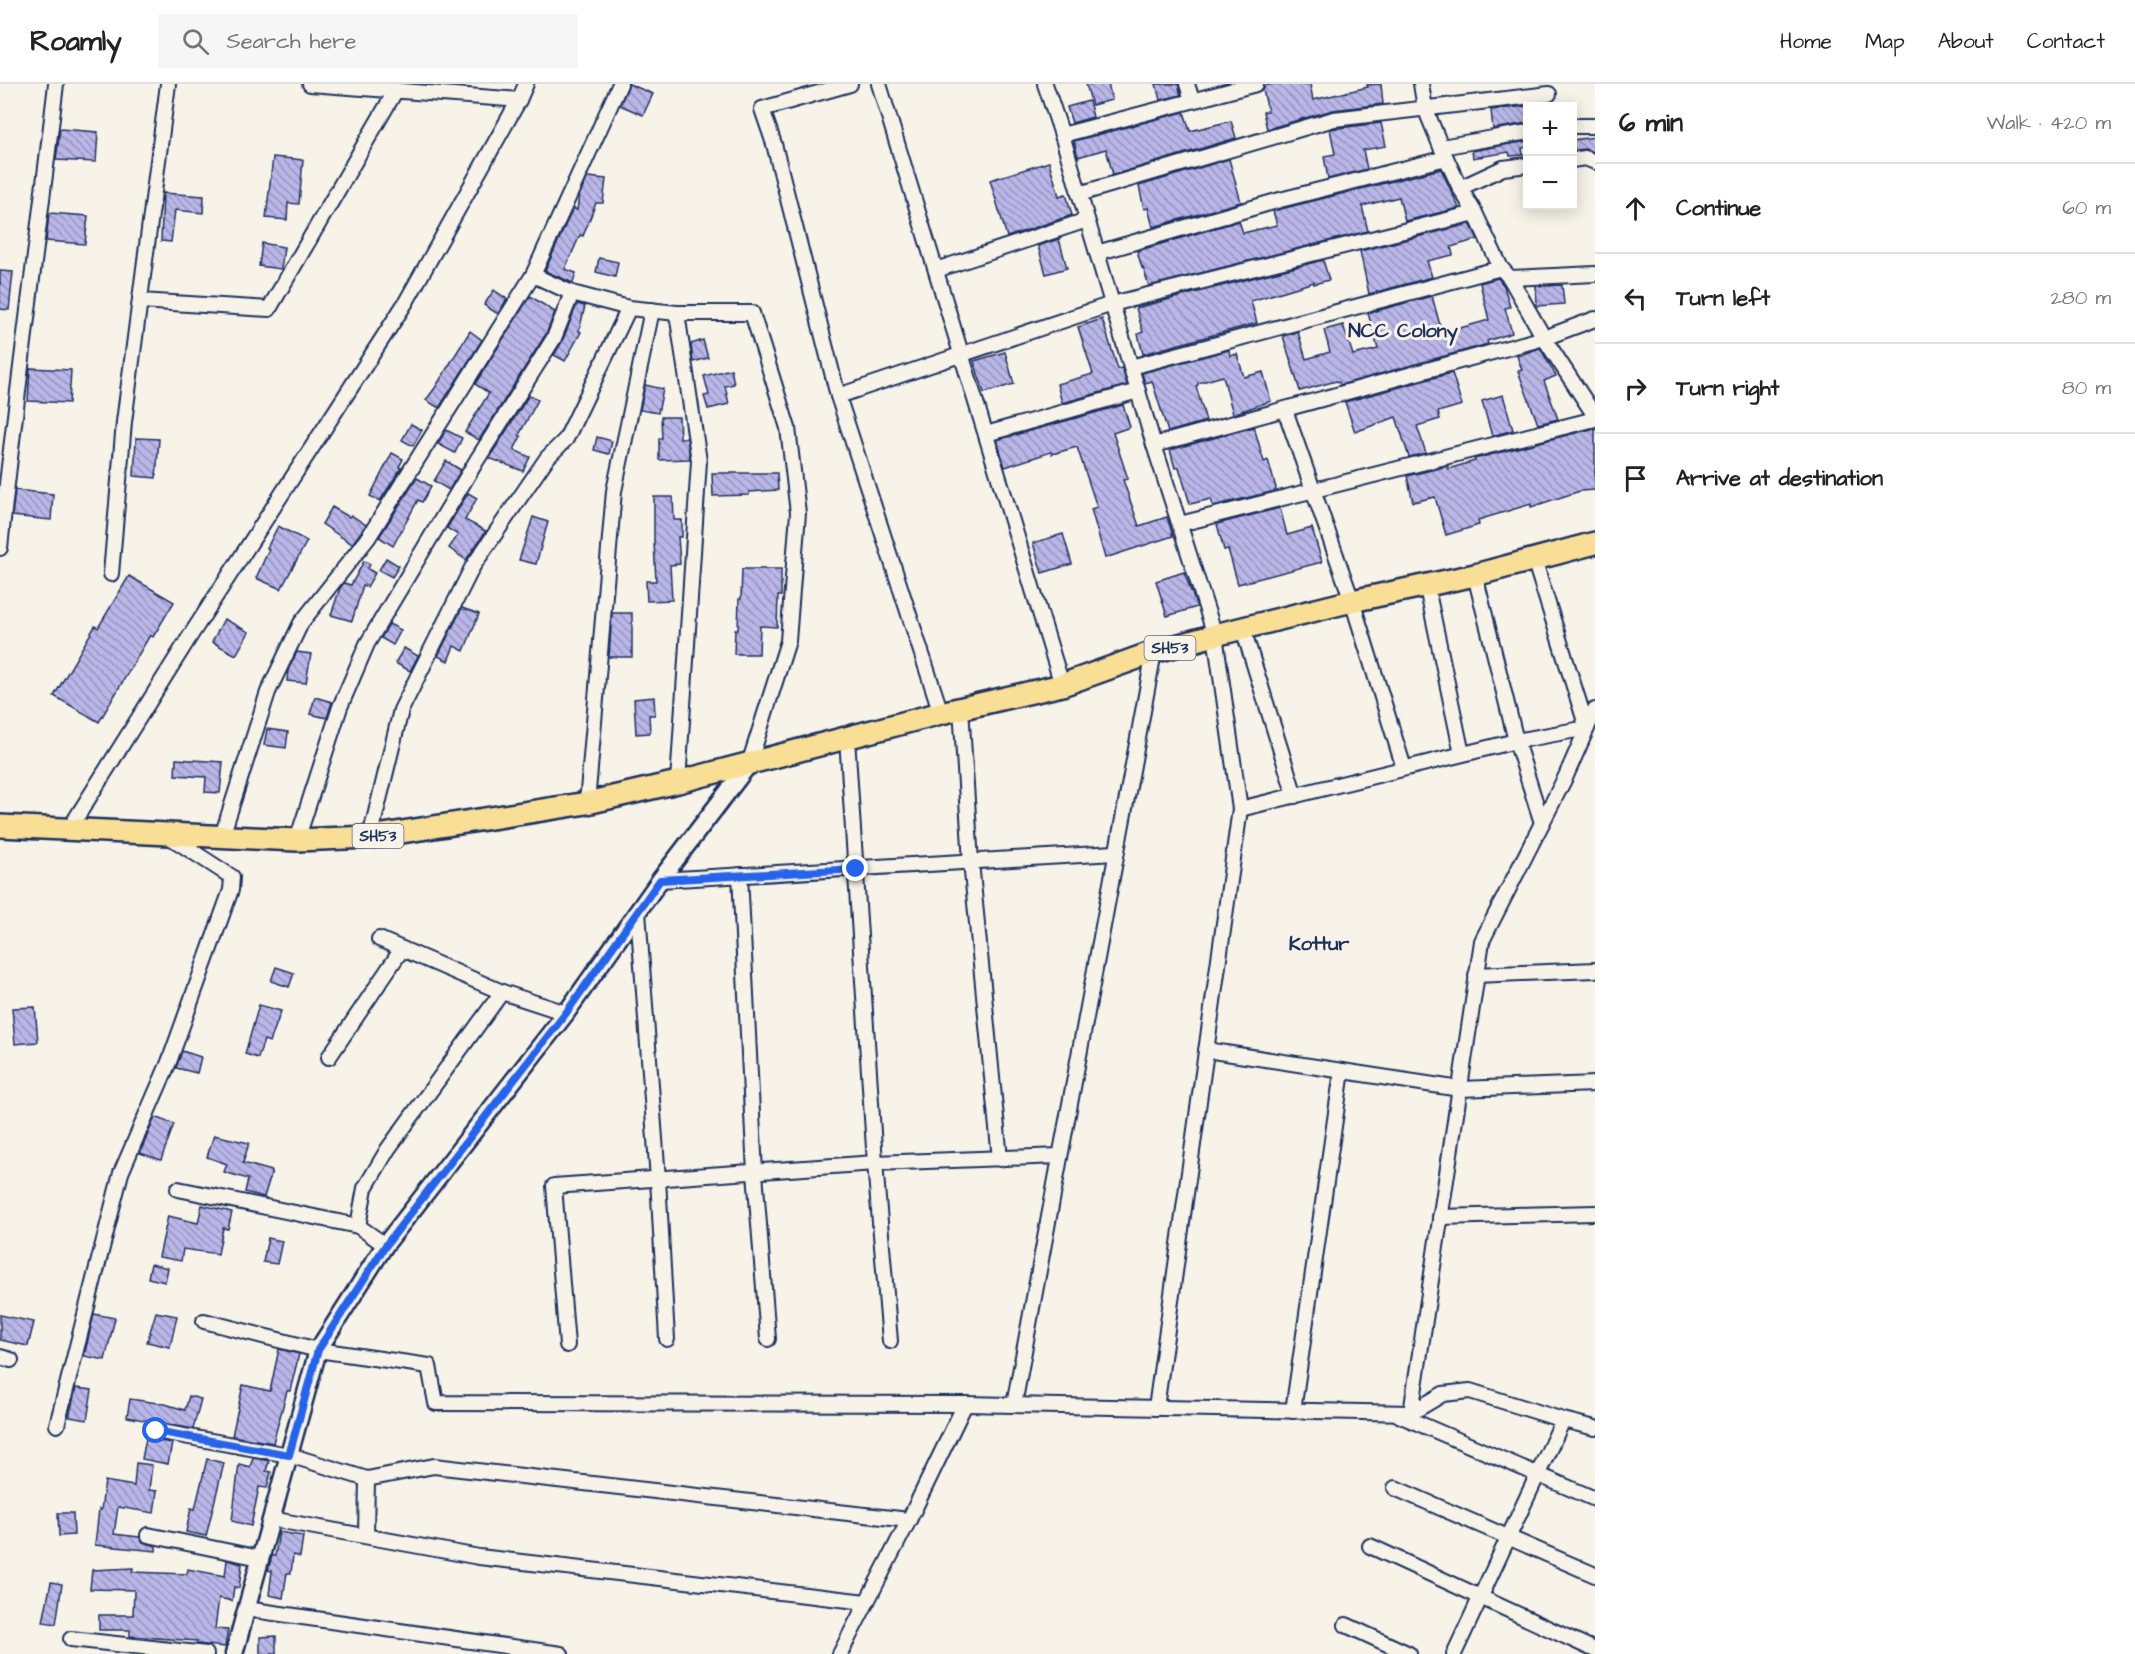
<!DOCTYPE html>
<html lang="en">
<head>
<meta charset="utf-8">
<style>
	body { margin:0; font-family:"Architects Daughter",sans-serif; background:#f6f6f6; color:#222 }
	.controls { position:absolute; right:18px; top:18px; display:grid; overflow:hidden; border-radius:0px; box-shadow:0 3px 15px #0003 }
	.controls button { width:54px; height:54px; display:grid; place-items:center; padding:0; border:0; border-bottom:2px solid #e0e0e0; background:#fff; color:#222; font:30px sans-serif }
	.stop { position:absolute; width:18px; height:18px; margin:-14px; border:4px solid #2563eb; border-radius:50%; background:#fff }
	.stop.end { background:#2563eb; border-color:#fff; box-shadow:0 2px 6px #0008 }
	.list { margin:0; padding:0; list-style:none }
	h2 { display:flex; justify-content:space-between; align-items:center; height:78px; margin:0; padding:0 24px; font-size:26px }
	h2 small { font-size:20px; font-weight:400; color:#767676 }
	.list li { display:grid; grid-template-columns:39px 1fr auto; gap:18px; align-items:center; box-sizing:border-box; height:90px; padding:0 24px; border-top:2px solid #e0e0e0 }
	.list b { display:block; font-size:22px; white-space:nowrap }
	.list em { font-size:20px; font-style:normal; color:#767676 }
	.icon { flex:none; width:33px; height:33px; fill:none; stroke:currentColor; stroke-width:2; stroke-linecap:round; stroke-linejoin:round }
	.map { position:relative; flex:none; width:1595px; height:1570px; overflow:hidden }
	header { display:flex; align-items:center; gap:36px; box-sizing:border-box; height:84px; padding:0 30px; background:#fff; border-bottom:2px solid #e0e0e0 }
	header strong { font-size:28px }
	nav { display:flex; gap:33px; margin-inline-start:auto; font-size:21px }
	.search { width:420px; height:54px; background:#f6f6f6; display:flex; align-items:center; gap:15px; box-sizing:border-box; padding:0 21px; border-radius:0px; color:#767676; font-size:22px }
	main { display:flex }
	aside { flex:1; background:#fff }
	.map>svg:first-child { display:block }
	.building { fill:url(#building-back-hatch); stroke:#1b2f5e; stroke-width:1.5 }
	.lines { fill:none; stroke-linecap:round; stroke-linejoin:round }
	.minor-casing { stroke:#1b2f5e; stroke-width:18 }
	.tertiary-casing { stroke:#1b2f5e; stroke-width:21 }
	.primary-casing { stroke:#1b2f5e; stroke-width:26 }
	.minor { stroke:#f7f3e8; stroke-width:14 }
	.tertiary { stroke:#f7f3e8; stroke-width:16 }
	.primary { stroke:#f9df96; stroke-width:21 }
	.route { stroke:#2563eb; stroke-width:8 }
	.labels { text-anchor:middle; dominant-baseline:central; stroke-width:6; stroke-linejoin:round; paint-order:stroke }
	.shield { fill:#f7f3e8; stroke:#5d6a87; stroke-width:1.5 }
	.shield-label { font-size:15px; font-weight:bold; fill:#1b2f5e }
	.quarter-label { font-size:20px; font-weight:bold; fill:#1b2f5e; stroke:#f7f3e8 }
</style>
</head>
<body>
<header>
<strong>Roamly</strong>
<div class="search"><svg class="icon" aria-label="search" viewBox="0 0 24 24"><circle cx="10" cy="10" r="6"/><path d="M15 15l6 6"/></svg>Search here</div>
<nav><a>Home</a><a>Map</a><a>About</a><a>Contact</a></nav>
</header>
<main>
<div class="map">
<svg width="1595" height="1570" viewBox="0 0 1595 1570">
	<defs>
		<pattern id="building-back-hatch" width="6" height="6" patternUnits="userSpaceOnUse" patternTransform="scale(1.5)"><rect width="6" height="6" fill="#bab6e8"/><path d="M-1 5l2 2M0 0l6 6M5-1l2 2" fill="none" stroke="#9694bf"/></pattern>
	</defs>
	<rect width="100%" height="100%" fill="#f7f3e8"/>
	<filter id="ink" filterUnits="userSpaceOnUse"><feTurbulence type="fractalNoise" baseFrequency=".0167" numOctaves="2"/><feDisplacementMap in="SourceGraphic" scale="12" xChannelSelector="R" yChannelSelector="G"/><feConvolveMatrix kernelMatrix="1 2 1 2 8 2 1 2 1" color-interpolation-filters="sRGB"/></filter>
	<g filter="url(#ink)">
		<g class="building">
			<polygon points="629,0 653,10 643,31 620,21"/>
			<polygon points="1086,0 1108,0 1112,16 1092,21"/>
			<polygon points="1156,0 1178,0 1181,11 1160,16"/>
			<polygon points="1272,0 1310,0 1313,16 1368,3 1367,1 1381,0 1383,20 1333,26 1267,45 1263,28 1268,27 1263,6 1265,2"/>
			<polygon points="1089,17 1093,33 1072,39 1067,23"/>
			<polygon points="1527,22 1527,39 1493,45 1491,26"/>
			<polygon points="1184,28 1190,47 1231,37 1236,54 1113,91 1106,65 1078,73 1074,57"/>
			<polygon points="1381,39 1386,62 1363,66 1367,85 1328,95 1324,72 1335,70 1330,45"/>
			<polygon points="60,45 98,48 96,78 56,76"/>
			<polygon points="1595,53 1595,68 1584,65 1572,67 1572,56"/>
			<polygon points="1527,57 1527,63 1522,64 1523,71 1510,72 1509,68 1473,74 1472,67"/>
			<polygon points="273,73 303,76 299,120 288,119 287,136 266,134"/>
			<polygon points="1229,75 1241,118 1153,143 1148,124 1144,125 1139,102"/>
			<polygon points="1049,78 1059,112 1066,110 1072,131 1007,153 990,96"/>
			<polygon points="1441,85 1459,124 1405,137 1399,113 1362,122 1368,147 1149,202 1143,183 1142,184 1137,167 1239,137 1243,149 1277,141 1273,127"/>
			<polygon points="588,93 606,95 603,119 596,119 583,152 580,151 565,185 576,189 573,199 545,187 573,124 577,126 579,112"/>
			<polygon points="163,109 204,112 203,129 175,126 171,158 161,157"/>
			<polygon points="49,129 88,132 85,160 46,157"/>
			<polygon points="1470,140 1478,155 1451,163 1453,171 1427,177 1432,193 1369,210 1360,167"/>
			<polygon points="1059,155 1067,184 1046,190 1038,162"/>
			<polygon points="262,159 284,163 281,185 259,182"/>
			<polygon points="599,174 618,178 615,193 596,188"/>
			<polygon points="1323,176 1329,196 1314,200 1314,198 1251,217 1257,239 1143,270 1138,250 1143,248 1136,224"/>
			<polygon points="0,187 13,188 9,226 0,225"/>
			<polygon points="1498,194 1504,202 1510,223 1505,224 1512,249 1487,257 1488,260 1340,301 1339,298 1336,297 1300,307 1283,252 1298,248 1306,275 1330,268 1324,246 1343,241 1353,271 1378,265 1368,229 1432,212 1442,249 1489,236 1480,199"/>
			<polygon points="1562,201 1564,220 1537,222 1536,202"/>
			<polygon points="494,206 507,215 498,230 484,221"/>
			<polygon points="530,212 555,228 546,250 479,356 465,348 489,309 475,300"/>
			<polygon points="577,220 585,222 579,247 581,248 565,277 554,271 562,258"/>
			<polygon points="1102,235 1118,285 1122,284 1127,301 1062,319 1057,300 1093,290 1078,243"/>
			<polygon points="470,247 482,256 439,324 426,316 435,304"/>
			<polygon points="703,256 708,274 693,278 691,260"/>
			<polygon points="1540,264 1556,292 1544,297 1558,335 1538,340 1518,287 1522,286 1517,272"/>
			<polygon points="1229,266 1230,272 1237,270 1244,293 1263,288 1271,317 1233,330 1223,292 1198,299 1198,301 1196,302 1206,337 1168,348 1152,297 1145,299 1142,289"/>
			<polygon points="1005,268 1014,300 984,309 974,277"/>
			<polygon points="30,284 71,286 69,319 28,317"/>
			<polygon points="731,285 734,300 725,302 729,320 708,325 704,312 709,311 704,292"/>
			<polygon points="1452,289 1462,321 1438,328 1440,335 1417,342 1426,369 1409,373 1396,333 1355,348 1345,318"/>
			<polygon points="645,301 663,305 658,329 640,326"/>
			<polygon points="529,311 538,316 519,351 521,352 514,366 530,373 523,387 489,374"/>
			<polygon points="1503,311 1513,346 1492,352 1482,317"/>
			<polygon points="1123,321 1130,343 1113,349 1128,395 1123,396 1139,442 1167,433 1173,452 1105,474 1091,425 1097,423 1077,363 1052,370 1051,368 1005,383 997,356"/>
			<polygon points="661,333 679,333 680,354 687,354 690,375 659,376 659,354 662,354"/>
			<polygon points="411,340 422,346 413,362 402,356"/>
			<polygon points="1254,343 1264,378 1268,376 1276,404 1275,407 1213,422 1211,415 1190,420 1179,383 1175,384 1170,366"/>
			<polygon points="1595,344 1595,406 1580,407 1531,423 1531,420 1478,436 1479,441 1446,451 1435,413 1413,418 1407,392 1448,382 1448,385 1475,377 1474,375"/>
			<polygon points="446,346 462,354 455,369 438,360"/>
			<polygon points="597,353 612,357 609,370 594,366"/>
			<polygon points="136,354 159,355 156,394 134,392"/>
			<polygon points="392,369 403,375 399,383 401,384 380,417 370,412"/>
			<polygon points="446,377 461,386 449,406 434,397"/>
			<polygon points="712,389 777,389 778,406 749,408 749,411 713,412"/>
			<polygon points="417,394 431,402 422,418 418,416 393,462 379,453"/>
			<polygon points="15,406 53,410 51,436 12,432"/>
			<polygon points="468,409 477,414 465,436 486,447 466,476 449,464 458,451 447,444"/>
			<polygon points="654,413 673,413 674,436 682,436 682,453 678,453 680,480 670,481 672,516 647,517 646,497 656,497 654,459"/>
			<polygon points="332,423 349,433 351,431 366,441 352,460 322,440"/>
			<polygon points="1280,424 1287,451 1312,444 1322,478 1238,500 1228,465 1224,466 1217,440"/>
			<polygon points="533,433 548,438 536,480 519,476"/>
			<polygon points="278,442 307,457 281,505 256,494 269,465 267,464"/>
			<polygon points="1063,450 1072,480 1042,489 1033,459"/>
			<polygon points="386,474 399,482 392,493 379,486"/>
			<polygon points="364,477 370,480 368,485 375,489 367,503 363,501 352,537 331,531 340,504 344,499 351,501"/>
			<polygon points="742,485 781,485 781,512 778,512 777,543 760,542 759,570 734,570 735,546 738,546 739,515 741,515"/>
			<polygon points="1184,488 1197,523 1167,532 1156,497"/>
			<polygon points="129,492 174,518 153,553 150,551 99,638 54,612 95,542 98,544"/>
			<polygon points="462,524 479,530 464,567 454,562 448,577 438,572"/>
			<polygon points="612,529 632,529 632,573 609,573"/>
			<polygon points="224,535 249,548 236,571 212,558"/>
			<polygon points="389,540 401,546 393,561 381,554"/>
			<polygon points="404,564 418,572 410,587 395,579"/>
			<polygon points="297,568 311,570 306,599 287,597 288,586"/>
			<polygon points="315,613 332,618 327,634 310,630"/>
			<polygon points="654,613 655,631 649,631 650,649 636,650 634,615"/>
			<polygon points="267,645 288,648 286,664 264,661"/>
			<polygon points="176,675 223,678 220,709 205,708 206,693 175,691"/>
			<polygon points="276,883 294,889 289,903 271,897"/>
			<polygon points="259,921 281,927 270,958 264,956 258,974 245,970"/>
			<polygon points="35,923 38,958 15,960 12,924"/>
			<polygon points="182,967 201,973 197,989 176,984"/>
			<polygon points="155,1033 174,1040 161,1076 140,1069"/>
			<polygon points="214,1051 249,1059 243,1079 272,1087 264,1113 245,1108 248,1095 224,1088 227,1080 207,1073"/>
			<polygon points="202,1121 232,1128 228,1145 223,1144 218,1170 183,1165 181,1177 159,1173 168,1132 198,1139"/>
			<polygon points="268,1154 282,1157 277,1180 263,1178"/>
			<polygon points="151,1180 168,1184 165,1198 148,1194"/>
			<polygon points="156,1228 177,1232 170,1263 147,1258"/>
			<polygon points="94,1230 115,1234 105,1276 84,1272"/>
			<polygon points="0,1231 34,1238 28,1262 0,1256"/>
			<polygon points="279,1265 299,1270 290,1307 287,1307 273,1359 232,1352 243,1301 270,1307"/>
			<polygon points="76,1304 92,1306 87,1336 69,1333"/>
			<polygon points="189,1312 201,1315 193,1345 158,1338 149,1342 150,1337 127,1333 130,1315 165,1320 185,1326"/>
			<polygon points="147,1349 154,1356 172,1359 168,1380 142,1375"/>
			<polygon points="253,1374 269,1377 266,1387 271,1388 267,1404 259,1403 251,1442 232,1437 239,1380 250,1383"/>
			<polygon points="207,1375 224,1379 206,1452 186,1448 191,1424 195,1425"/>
			<polygon points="136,1379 152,1381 149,1406 157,1407 154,1429 118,1423 114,1450 139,1453 143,1458 156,1462 156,1467 95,1461 99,1425 101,1426 105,1397 134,1402"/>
			<polygon points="58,1429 73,1429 74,1451 59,1452"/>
			<polygon points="279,1448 303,1452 300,1473 293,1471 291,1489 287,1489 283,1514 269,1511 272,1487 268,1486 272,1472 275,1472"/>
			<polygon points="227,1476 242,1480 239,1504 234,1503 232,1517 219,1514 215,1545 228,1546 225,1563 197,1560 197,1557 130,1552 130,1546 99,1546 99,1531 133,1531 134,1506 90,1505 92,1486 133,1484 132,1488 187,1490 188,1485 225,1492"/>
			<polygon points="51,1498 62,1500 56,1540 43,1538"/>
			<polygon points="276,1552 276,1570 260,1570 260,1553"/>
		</g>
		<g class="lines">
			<g class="minor-casing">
				<g id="minor">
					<polyline points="310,0 519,16"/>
					<polyline points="850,0 762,25 774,60 838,312 941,629"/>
					<polyline points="879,0 1062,601"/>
					<polyline points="1045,0 1062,51 1154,361 1215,551 1240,725 1156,1324"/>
					<polyline points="1187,0 1192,16"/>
					<polyline points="1421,0 1425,24 1441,63 1460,104 1475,129 1501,184 1510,194 1544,254 1595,332"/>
					<polyline points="1572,42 1595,42"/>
					<polyline points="1062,51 1256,0"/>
					<polyline points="1441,63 1528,48"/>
					<polyline points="1572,76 1585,74 1595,78"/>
					<polyline points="1460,104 1503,84 1528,81"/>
					<polyline points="1079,110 1334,35 1549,10"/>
					<polyline points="1097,169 1280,116 1446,74"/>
					<polyline points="936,186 1087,136"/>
					<polyline points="533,191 572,209 629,224 677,229 752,229 788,344 798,429 788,557 749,680"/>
					<polyline points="1510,194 1595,190"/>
					<polyline points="140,217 269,225 396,6"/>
					<polyline points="677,229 699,377 678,698"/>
					<polyline points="1131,283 1501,184"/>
					<polyline points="838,312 1112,220 1475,129"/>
					<polyline points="1285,326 1352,517 1404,684"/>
					<polyline points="986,350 1138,307"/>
					<polyline points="1154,361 1544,254 1595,235"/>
					<polyline points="1180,440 1595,335"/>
					<path d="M0,464C16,309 38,155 56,0"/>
					<polyline points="111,490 124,338 168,0"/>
					<polyline points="1475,491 1516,657 1542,739"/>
					<polyline points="1426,499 1462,670"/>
					<polyline points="1243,545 1295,712"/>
					<polyline points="961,624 971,778 1000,1075"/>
					<polyline points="847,654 875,1079 890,1257"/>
					<polyline points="587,719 614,407 652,226"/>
					<polyline points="1240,725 1516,657 1587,644 1534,475"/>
					<polyline points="68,747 192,549 406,218 519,16 526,0"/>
					<polyline points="222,752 268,608 301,539 368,454 533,191 620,0"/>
					<polyline points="370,753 401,626 473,482 547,374 566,355 629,224"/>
					<polyline points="297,756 340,623 367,560 477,376 554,254 572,209"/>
					<polyline points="740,791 755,1089 768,1255"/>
					<polyline points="660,796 1115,769"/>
					<polyline points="638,828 658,1095 667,1255"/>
					<polyline points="379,855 502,908 566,929"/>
					<polyline points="1476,891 1595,886"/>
					<polyline points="1206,966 1460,1005 1595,1000"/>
					<polyline points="329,973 402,865"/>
					<polyline points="178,1105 358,1142 385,1161"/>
					<polyline points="1440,1133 1595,1129"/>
					<polyline points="358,1142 365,1104 388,1065 502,908"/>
					<polyline points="204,1237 318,1266 429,1282 436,1319 965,1320 1411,1329 1443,1310 1470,1307 1563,1336 1595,1344"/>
					<polyline points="567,1261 554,1102 875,1079 1060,1072"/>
					<polyline points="0,1273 11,1276"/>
					<polyline points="1014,1321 1154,568"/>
					<polyline points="1293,1327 1342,987"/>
					<polyline points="1411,1329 1482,857 1566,692 1595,626"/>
					<polyline points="1399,1331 1595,1415"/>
					<polyline points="57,1341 121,1089 169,978 231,806 232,793 167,751"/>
					<polyline points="156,1347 289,1371 367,1395 434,1382 909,1436"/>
					<polyline points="1395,1404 1595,1491"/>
					<polyline points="271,1435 479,1473 866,1518"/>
					<polyline points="148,1451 260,1474"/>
					<polyline points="366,1452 367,1395"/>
					<polyline points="1370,1462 1595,1566"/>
					<polyline points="246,1525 561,1570"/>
					<polyline points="1346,1541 1409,1570"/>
					<polyline points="71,1555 206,1570"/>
					<polyline points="840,1570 909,1436 965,1320"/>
					<polyline points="1454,1570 1563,1336"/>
				</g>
			</g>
			<g class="tertiary-casing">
				<polyline id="tertiary" points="234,1570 318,1266 385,1161 566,929 660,796 749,680"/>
			</g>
			<g class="primary-casing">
				<polyline id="primary" points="0,742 297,756 370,753 587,719 678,698 941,629 1062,601 1154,568 1215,551 1352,517 1475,491 1595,459"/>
			</g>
			<use href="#minor" class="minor"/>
			<use href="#tertiary" class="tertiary"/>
			<use href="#primary" class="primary"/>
		</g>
	</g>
	<g class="lines" filter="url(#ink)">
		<polyline class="route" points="156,1347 289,1371 318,1266 386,1161 566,929 660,796 856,785"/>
	</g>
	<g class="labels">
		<g class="shield">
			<rect x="1144.5" y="552" width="51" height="24" rx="4.5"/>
			<rect x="352.5" y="740" width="51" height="24" rx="4.5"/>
		</g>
		<g class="shield-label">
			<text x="1170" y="564">SH53</text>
			<text x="378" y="752">SH53</text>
		</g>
		<g class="quarter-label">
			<text x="1403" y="247">NCC Colony</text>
			<text x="1319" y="860">Kottur</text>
		</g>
	</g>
</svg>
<div class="controls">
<button>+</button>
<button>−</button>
</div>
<div class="stop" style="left:156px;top:1347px"></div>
<div class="stop end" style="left:856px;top:785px"></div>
</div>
<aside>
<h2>6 min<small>Walk · 420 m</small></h2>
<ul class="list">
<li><svg class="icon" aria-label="ahead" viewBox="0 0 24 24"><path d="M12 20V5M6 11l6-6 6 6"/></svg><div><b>Continue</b></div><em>60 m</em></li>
<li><svg class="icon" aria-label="left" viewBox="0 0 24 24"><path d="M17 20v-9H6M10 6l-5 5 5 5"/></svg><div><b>Turn left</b></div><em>280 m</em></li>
<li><svg class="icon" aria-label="right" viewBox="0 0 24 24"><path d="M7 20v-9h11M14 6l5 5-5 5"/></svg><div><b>Turn right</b></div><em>80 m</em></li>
<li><svg class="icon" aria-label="arrive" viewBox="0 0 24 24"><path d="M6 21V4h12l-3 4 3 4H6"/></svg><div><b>Arrive at destination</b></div></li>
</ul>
</aside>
</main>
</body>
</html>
